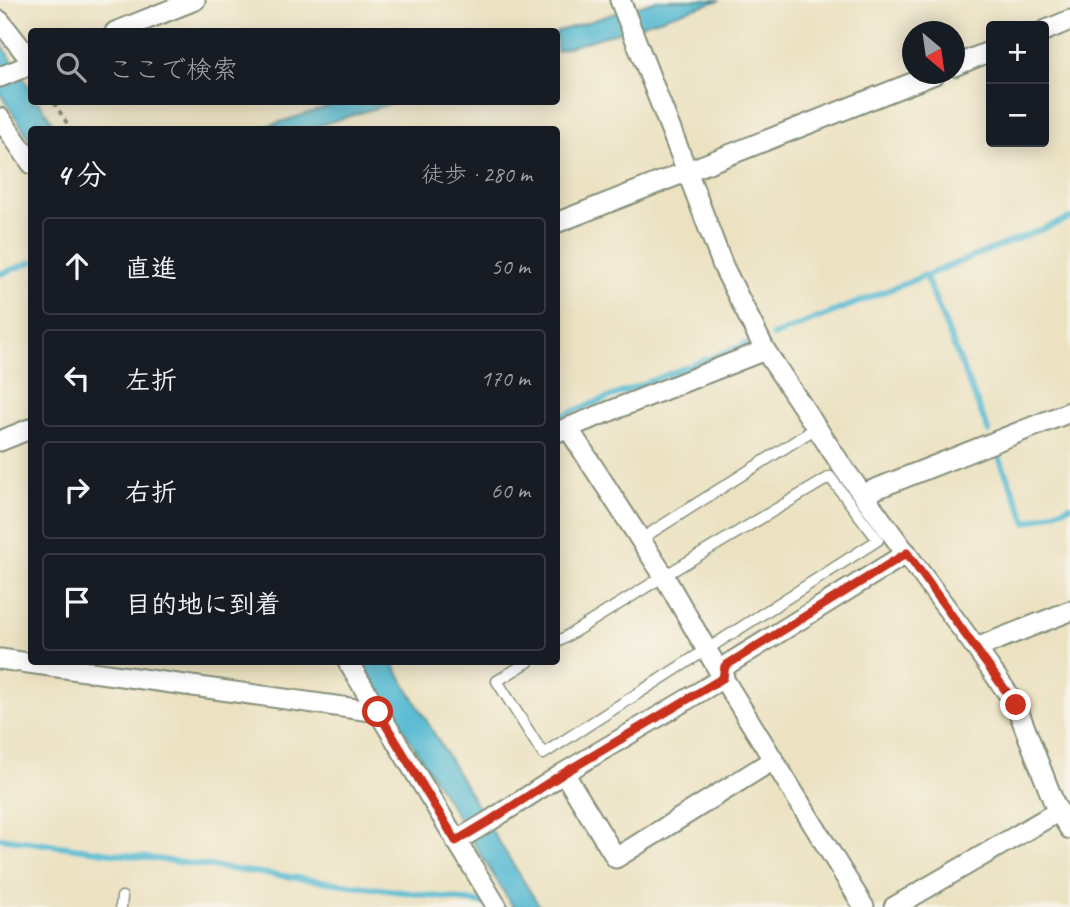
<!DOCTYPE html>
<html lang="ja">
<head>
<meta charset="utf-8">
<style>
	body { margin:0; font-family:Caveat,"Klee One",sans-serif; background:#242831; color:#f1f3f6 }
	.controls { position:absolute; right:21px; top:21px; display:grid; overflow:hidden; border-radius:7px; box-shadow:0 4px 18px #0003 }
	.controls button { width:63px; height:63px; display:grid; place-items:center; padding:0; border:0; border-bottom:2px solid #363941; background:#171b24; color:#f1f3f6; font:35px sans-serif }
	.compass { position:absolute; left:902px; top:21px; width:63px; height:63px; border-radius:50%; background:#171b24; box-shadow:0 4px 18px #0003; rotate:151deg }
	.stop { position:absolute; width:21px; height:21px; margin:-16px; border:5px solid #c8321e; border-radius:50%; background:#fff }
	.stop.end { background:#c8321e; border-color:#fff; box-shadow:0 2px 7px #0008 }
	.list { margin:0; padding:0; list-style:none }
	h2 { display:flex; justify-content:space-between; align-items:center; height:91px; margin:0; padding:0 28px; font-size:30px }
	h2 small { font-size:23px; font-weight:400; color:#9ea1a6 }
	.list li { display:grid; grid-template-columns:46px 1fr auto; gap:21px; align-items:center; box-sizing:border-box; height:98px; margin:0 14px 14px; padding:0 14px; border:2px solid #363941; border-radius:7px }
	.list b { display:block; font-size:26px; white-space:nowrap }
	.list em { font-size:23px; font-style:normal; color:#9ea1a6 }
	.icon { flex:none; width:38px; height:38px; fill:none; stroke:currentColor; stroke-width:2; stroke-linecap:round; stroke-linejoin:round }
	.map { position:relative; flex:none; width:1070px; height:907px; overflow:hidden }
	.search { position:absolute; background:#171b24; box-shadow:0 4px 18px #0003; left:28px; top:28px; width:532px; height:77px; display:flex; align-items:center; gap:18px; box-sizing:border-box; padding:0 24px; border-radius:7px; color:#9ea1a6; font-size:26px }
	.panel { position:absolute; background:#171b24; box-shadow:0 4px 18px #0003; left:28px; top:126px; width:532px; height:539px; border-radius:7px }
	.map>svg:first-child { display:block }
	.water { fill:#54bad2; stroke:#3a7c83; stroke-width:2 }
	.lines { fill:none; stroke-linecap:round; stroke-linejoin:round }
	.stream { stroke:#54bad2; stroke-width:6 }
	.service-casing { stroke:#86907b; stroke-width:13 }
	.minor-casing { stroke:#86907b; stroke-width:23 }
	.path { stroke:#86907b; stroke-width:3.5; stroke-dasharray:5 5; stroke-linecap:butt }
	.service { stroke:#fff; stroke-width:10 }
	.minor { stroke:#fff; stroke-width:19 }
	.route { stroke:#c8321e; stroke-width:9 }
</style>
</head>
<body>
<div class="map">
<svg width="1070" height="907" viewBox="0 0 1070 907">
	<rect width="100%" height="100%" fill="#f7f3e8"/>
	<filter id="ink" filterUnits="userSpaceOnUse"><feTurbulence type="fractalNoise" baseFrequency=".0143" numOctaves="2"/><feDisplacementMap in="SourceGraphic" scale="14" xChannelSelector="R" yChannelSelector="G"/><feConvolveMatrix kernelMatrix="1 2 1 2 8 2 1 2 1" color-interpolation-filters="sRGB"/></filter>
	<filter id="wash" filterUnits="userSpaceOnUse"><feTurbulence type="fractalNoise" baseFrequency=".00686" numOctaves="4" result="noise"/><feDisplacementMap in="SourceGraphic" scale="28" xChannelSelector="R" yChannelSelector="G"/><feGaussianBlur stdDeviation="1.57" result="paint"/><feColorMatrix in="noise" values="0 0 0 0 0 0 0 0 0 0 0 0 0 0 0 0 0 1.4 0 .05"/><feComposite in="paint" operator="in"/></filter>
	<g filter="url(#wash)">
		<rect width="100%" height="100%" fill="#ece2c2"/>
		<g class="water">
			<polygon points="657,0 720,0 557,51 556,32"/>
			<polygon points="0,41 31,90 32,102 39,102 57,129 32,130 31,141 0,93"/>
			<polygon points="344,102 396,102 307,129 258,129"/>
			<polygon points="362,662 392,662 490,828 540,907 513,907"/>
		</g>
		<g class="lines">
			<g class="stream">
				<polyline points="0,274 32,262"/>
				<polyline points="925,275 989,432"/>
				<polyline points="773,336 1070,218"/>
				<polyline points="556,418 751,342"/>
				<polyline points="998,455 1027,523 1070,506"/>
				<polyline points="0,838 484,903"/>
			</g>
		</g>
	</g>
	<g filter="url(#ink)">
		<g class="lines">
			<g class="service-casing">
				<g id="service">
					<polyline points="641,539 816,428"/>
					<polyline points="528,662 497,681 543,754 878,540 830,477 664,576 556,643"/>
					<polyline points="121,907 122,897"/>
				</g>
			</g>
			<g class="minor-casing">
				<g id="minor">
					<polyline points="620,0 687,171 723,266 765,350 844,469 976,648 1016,705 1056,808 1070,829"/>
					<polyline points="0,21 32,62"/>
					<polyline points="1044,31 1070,20"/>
					<polyline points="115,32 195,0"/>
					<polyline points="954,66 991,51"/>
					<polyline points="0,77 32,64"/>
					<polyline points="0,118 32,164"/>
					<polyline points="556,223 935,74"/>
					<polyline points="568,428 664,576 723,678 864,907"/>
					<polyline points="557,432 765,350"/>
					<polyline points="0,441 32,428"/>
					<polyline points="863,494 1070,412"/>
					<polyline points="976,648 1070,611"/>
					<polyline points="0,659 378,712"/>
					<polyline points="348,662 497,907"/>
					<polyline points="564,773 616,858 773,760"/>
					<polyline points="456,841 491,820 564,773 723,678 725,666 907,553"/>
					<polyline points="894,907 1059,811"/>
				</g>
			</g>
			<polyline class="path" points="54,102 71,130"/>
			<use href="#service" class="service"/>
			<use href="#minor" class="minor"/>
		</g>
	</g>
	<g class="lines" filter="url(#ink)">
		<polyline class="route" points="378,712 456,841 491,820 564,773 723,678 725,666 907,553 1016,705"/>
	</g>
</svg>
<div class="controls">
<button>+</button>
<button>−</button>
</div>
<svg class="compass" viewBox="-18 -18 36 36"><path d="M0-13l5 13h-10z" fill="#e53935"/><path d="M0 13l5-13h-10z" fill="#9ea1a6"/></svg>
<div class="stop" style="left:378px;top:712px"></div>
<div class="stop end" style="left:1016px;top:705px"></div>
<div class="search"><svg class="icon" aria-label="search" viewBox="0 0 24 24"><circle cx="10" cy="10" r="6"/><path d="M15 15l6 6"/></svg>ここで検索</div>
<section class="panel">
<h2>4 分<small>徒歩 · 280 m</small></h2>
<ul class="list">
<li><svg class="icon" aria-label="ahead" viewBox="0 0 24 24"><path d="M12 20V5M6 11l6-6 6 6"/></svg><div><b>直進</b></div><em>50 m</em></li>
<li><svg class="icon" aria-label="left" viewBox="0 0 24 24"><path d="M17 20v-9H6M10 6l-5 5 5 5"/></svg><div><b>左折</b></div><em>170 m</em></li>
<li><svg class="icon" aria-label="right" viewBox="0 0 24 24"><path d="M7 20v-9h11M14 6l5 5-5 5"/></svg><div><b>右折</b></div><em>60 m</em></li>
<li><svg class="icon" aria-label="arrive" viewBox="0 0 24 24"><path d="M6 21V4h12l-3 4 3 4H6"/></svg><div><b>目的地に到着</b></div></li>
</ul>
</section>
</div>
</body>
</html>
